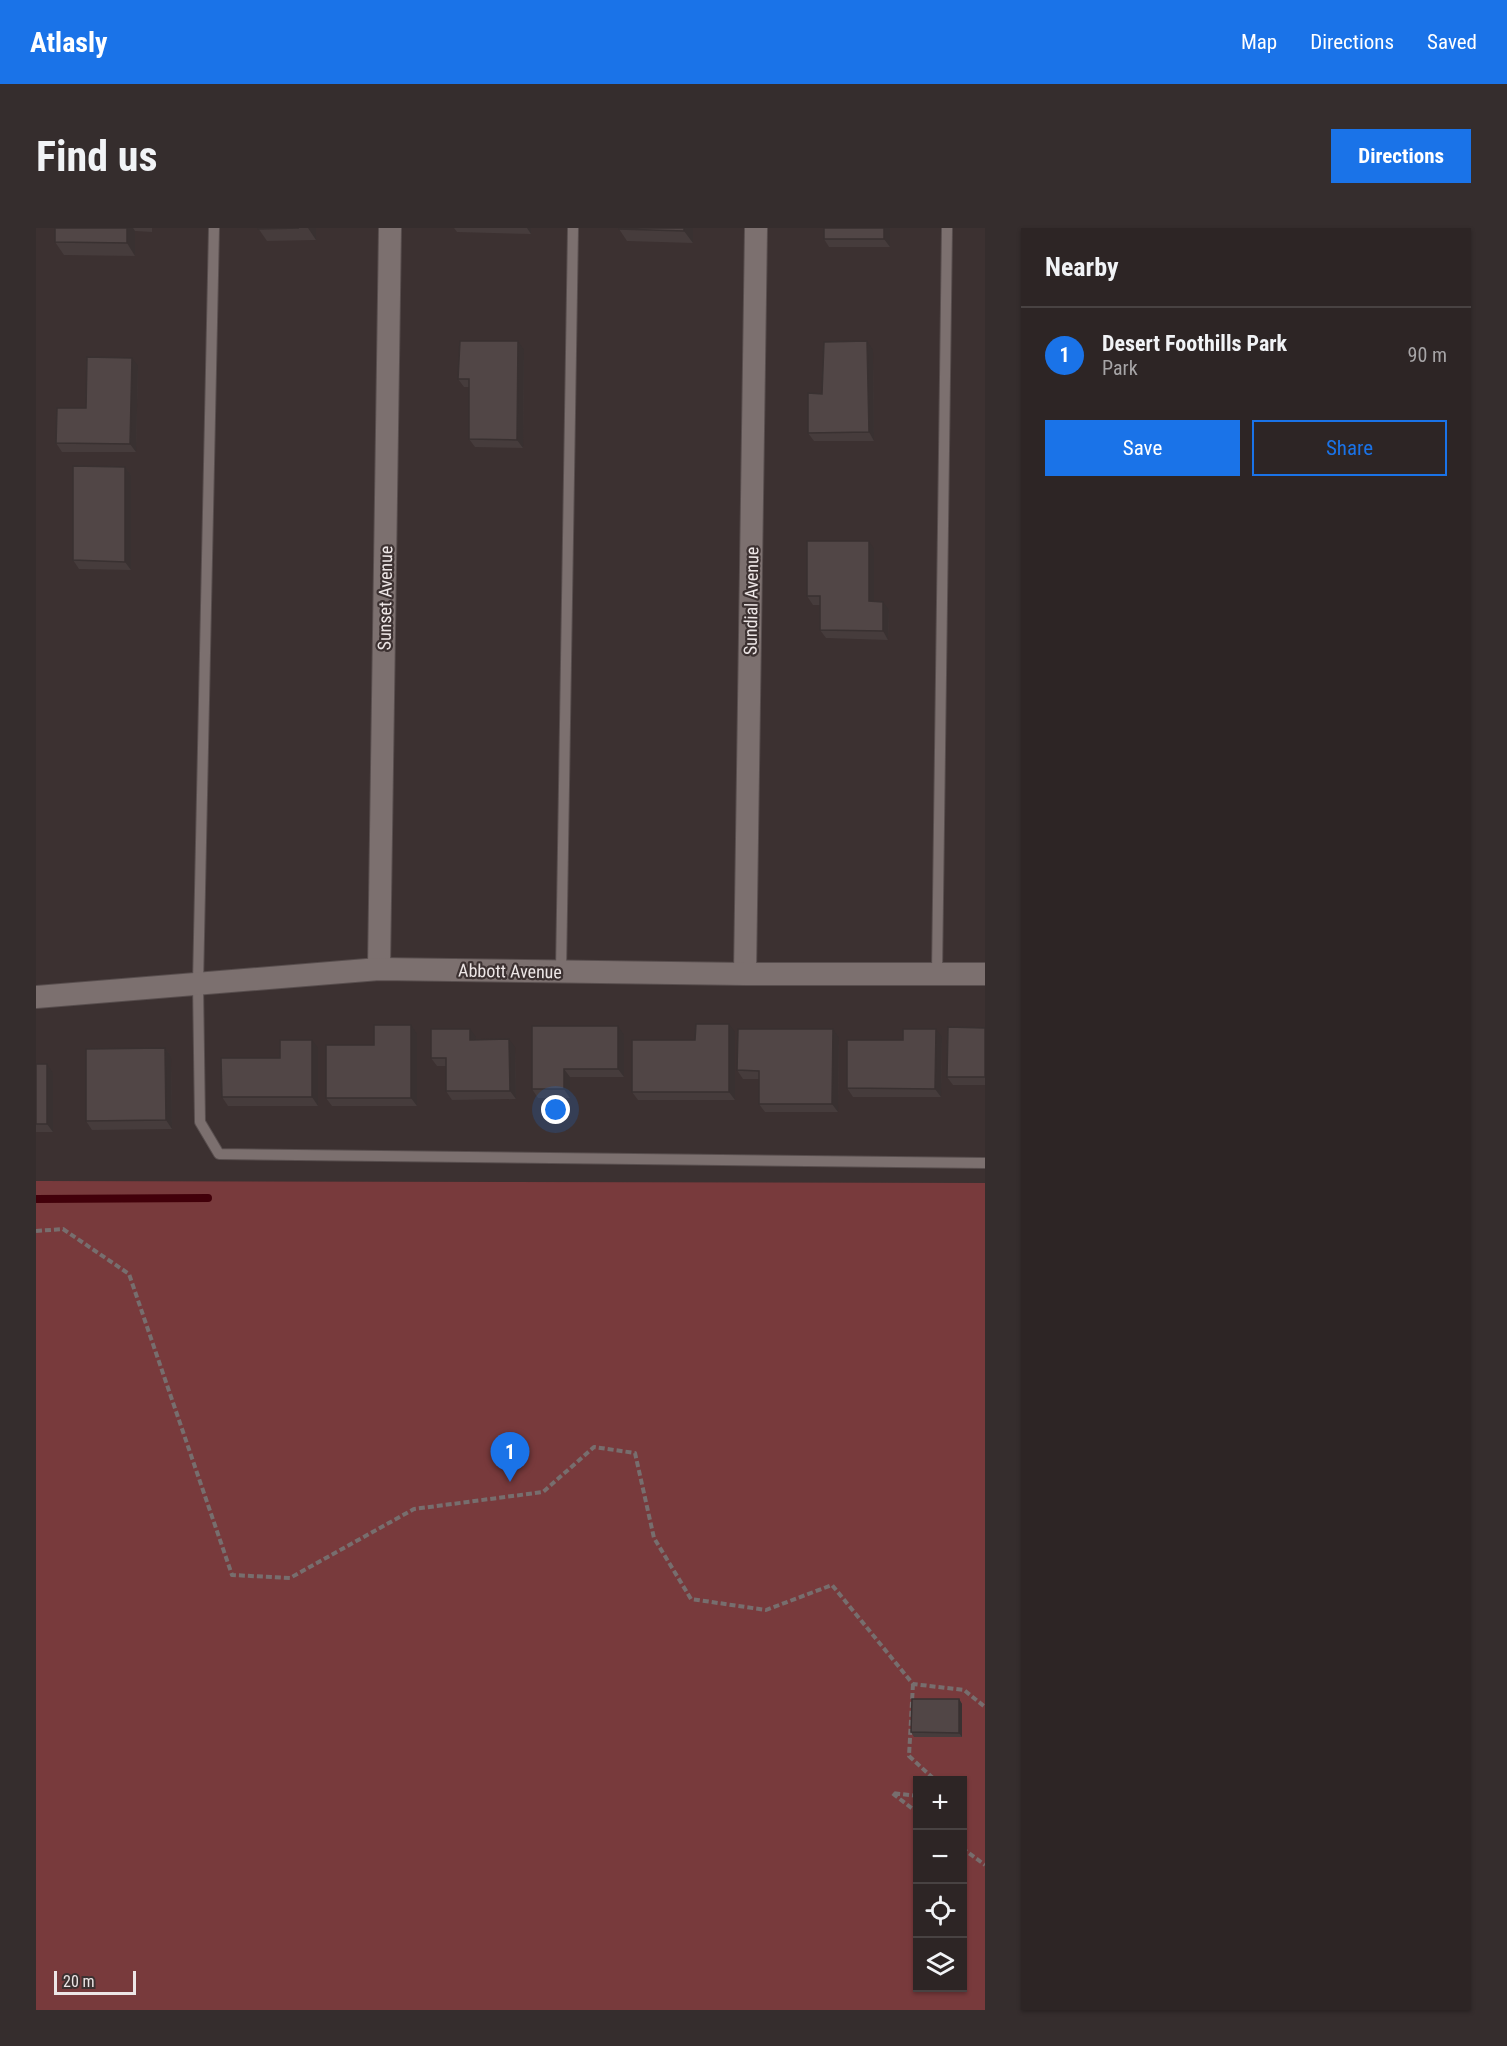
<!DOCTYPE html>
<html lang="en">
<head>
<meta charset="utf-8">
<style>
	body { margin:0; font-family:"Roboto Condensed",sans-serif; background:#352d2d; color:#f1f3f6 }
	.controls { position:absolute; right:18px; bottom:18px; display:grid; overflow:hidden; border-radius:0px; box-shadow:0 2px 4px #0004 }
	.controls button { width:54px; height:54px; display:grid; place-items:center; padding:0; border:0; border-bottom:2px solid #484242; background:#2d2525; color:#f1f3f6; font:30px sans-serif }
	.scale { position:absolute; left:18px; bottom:15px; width:82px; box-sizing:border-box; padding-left:6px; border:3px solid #ede6e6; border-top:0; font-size:16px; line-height:21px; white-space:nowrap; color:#ede6e6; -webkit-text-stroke:4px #3c3131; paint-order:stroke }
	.you { position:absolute; left:520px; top:882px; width:21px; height:21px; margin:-15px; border:4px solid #fff; border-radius:50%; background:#1a73e8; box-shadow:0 0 0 9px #1a73e833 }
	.badge { display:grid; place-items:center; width:39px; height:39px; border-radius:50%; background:#1a73e8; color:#fff; font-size:20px; font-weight:700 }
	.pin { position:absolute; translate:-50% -50px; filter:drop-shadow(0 2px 3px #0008) }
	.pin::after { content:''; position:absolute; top:32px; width:21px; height:18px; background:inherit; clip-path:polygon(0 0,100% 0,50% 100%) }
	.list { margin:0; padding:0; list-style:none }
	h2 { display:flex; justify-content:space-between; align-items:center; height:78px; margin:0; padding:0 24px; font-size:26px }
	h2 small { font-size:20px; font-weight:400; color:#a7a5a7 }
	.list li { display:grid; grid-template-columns:39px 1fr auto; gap:18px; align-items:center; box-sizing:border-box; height:96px; padding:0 24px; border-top:2px solid #484242 }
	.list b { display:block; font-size:22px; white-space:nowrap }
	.list p { margin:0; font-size:20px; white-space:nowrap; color:#a7a5a7 }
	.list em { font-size:20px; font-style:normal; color:#a7a5a7 }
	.actions { display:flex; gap:12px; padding:18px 24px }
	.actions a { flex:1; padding:14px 0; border:2px solid #1a73e8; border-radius:0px; text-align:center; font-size:21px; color:#1a73e8 }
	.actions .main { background:#1a73e8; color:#fff }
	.icon { flex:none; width:33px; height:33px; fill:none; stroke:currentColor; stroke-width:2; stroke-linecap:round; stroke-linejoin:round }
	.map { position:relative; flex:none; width:949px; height:1782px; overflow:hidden; border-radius:0px }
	header { display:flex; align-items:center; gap:36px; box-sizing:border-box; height:84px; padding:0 30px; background:#1a73e8; color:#fff }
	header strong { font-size:28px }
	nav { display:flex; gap:33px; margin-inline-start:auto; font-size:21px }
	.intro { display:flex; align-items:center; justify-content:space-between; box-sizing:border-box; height:144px; padding:0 36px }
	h1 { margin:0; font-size:42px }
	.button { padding:15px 27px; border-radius:0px; background:#1a73e8; color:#fff; font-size:21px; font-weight:700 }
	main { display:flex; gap:36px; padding:0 36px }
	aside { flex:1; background:#2d2525; border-radius:0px; box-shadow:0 2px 4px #0004 }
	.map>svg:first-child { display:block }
	.park { fill:#783a3c; fill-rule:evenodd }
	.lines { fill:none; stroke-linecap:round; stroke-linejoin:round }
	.stream { stroke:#42000a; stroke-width:8 }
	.lane-casing { stroke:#584e4e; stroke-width:12 }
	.street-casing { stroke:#584e4e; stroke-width:24 }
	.path { stroke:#776e6e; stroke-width:4; stroke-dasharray:6 3; stroke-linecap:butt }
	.lane { stroke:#7c706f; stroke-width:10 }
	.street { stroke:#7c706f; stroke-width:22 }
	.wall { fill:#463c3c }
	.shaded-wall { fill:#393131 }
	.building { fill:#514646; stroke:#393131; stroke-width:1.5 }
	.labels { text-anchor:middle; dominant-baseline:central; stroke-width:4.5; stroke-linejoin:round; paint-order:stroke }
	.street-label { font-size:18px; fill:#ede6e6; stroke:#3c3131 }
</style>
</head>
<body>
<header>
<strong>Atlasly</strong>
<nav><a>Map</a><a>Directions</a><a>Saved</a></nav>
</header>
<div class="intro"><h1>Find us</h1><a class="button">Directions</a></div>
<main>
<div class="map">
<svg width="949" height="1782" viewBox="0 0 949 1782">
	<rect width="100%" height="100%" fill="#3c3131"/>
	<path class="park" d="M0,953L949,955V1782H0ZM882,1552H926V1760H882Z"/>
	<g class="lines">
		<polyline class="stream" points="0,971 172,970"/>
		<g class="lane-casing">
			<g id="lane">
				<polyline points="178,0 162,756 164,894 183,926 949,935"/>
				<polyline points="525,744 537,0"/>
				<polyline points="901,746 911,0"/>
			</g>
		</g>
		<g class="street-casing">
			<g id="street">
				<polyline points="343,741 354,0"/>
				<polyline points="709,746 720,0"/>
				<polyline points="0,769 343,741 709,746 949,746"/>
			</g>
		</g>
		<g class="path">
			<polyline points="0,1003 27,1001 93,1046 196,1347 254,1350 378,1281 507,1264 558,1219 599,1225 618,1310 655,1371 730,1382 796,1357 877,1456 928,1462 949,1479"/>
			<polyline points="877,1456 873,1528 899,1552"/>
			<polyline points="882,1568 856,1565 882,1585"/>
			<polyline points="926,1620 949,1637"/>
		</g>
		<use href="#lane" class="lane"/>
		<use href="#street" class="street"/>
	</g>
	<g class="wall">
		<polygon points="19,0 116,0 116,4 99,3 99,28 28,27 19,14"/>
		<polygon points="222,0 280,0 280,12 231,13"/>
		<polygon points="418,0 495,0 495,6 421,4"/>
		<polygon points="657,0 657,15 591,13 583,1"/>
		<polygon points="854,0 854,19 793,19 788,11"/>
		<polygon points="488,122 487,220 439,219 433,211 433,159 428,159 422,151"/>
		<polygon points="837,122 838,213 778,213 772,205 786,166"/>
		<polygon points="102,138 100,224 26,224 20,215"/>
		<polygon points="89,239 95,247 95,342 43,341 37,332"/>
		<polygon points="838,321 838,374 853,382 852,412 790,410 784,402 784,377 777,377 771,368"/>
		<polygon points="496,798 588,807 588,849 534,849 534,870 502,870 496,861"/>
		<polygon points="949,800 949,857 917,857 911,849"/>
		<polygon points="699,804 699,872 602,872 596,864 659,812"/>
		<polygon points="381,806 381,878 296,878 290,870 338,817"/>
		<polygon points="440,809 440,811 479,819 480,871 416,872 410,863 410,838 401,838 395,830"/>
		<polygon points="906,809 905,869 817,869 811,860 867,812"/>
		<polygon points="803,810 802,884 729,884 723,876 723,851 707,851 701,842"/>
		<polygon points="129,820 135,828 136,901 56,902 50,893"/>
		<polygon points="282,820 282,878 192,878 186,869"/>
		<polygon points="0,836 17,845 17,904 0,904"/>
		<polygon points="923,1471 926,1476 926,1509 878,1509 875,1504"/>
	</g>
	<g class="shaded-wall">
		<polygon points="91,0 97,0 99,3 99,28 91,15"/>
		<polygon points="272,0 280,0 280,12"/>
		<polygon points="491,0 495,0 495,6"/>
		<polygon points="648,0 657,0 657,15 648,3"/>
		<polygon points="848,0 854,0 854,19 848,11"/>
		<polygon points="482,113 488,122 487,220 481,212"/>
		<polygon points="831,113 837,122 838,213 833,204"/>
		<polygon points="96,130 102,138 100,224 94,216"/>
		<polygon points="89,239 95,247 95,342 89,334"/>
		<polygon points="833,313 838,321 838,382 833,373"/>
		<polygon points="847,374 853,382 852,412 847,403"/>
		<polygon points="693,796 699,804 699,872 693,864"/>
		<polygon points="375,797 381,806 381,878 375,870"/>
		<polygon points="582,798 588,807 588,849 582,841"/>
		<polygon points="434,801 440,809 440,820 434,812"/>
		<polygon points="797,801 803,810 802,884 796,876"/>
		<polygon points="900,801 906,809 905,869 899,861"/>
		<polygon points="473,811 479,819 480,871 474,863"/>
		<polygon points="276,812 282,820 282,878 276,869"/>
		<polygon points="129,820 135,828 136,901 130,892"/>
		<polygon points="11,836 17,845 17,904 11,896"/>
		<polygon points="528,841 534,849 534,870 528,861"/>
		<polygon points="923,1471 926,1476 926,1509 923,1505"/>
	</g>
	<g class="building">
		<polygon points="19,0 91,0 91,15 19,14"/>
		<polygon points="222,0 263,0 222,1"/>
		<polygon points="583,0 648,0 648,3 583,1"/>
		<rect x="788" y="0" width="60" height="11"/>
		<polygon points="424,113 482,113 481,212 433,211 433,151 422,151"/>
		<polygon points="831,113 833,204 772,205 772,165 786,166 788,114"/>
		<polygon points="51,129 96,130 94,216 20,215 21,180 50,180"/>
		<polygon points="37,238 89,239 89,334 37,332"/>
		<polygon points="771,313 833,313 833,373 847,374 847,403 784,402 784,368 771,368"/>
		<polygon points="660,796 693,796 693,864 596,864 596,812 659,812"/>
		<polygon points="338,797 375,797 375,870 290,870 290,817 338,817"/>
		<polygon points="496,798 582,798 582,841 528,841 528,861 496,861"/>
		<polygon points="912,799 949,800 949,849 911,849"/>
		<polygon points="395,801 434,801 434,812 473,811 474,863 410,863 410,830 395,830"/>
		<polygon points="702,801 797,801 796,876 723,876 723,843 701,842"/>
		<polygon points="867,801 900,801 899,861 811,860 811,812 867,812"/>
		<polygon points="244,812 276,812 276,869 186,869 185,830 244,830"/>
		<polygon points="129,820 130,892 50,893 50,821"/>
		<rect x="0" y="836" width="11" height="60"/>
		<polygon points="876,1471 923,1471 923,1505 875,1504"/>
	</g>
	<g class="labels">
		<g class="street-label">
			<text transform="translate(349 370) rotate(-89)">Sunset Avenue</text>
			<text transform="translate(715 373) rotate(-89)">Sundial Avenue</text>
			<text transform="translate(474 743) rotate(1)">Abbott Avenue</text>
		</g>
	</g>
</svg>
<div class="controls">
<button>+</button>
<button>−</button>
<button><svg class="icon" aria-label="locate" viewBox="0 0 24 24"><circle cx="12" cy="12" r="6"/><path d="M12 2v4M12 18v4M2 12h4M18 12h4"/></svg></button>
<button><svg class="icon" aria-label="layers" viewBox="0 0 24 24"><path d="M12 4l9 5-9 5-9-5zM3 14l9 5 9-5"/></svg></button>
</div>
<div class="scale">20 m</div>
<div class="you"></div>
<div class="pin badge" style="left:474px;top:1254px">1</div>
</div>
<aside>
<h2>Nearby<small></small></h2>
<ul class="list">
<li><span class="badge">1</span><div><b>Desert Foothills Park</b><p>Park</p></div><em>90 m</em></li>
</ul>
<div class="actions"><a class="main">Save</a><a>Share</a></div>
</aside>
</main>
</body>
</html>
